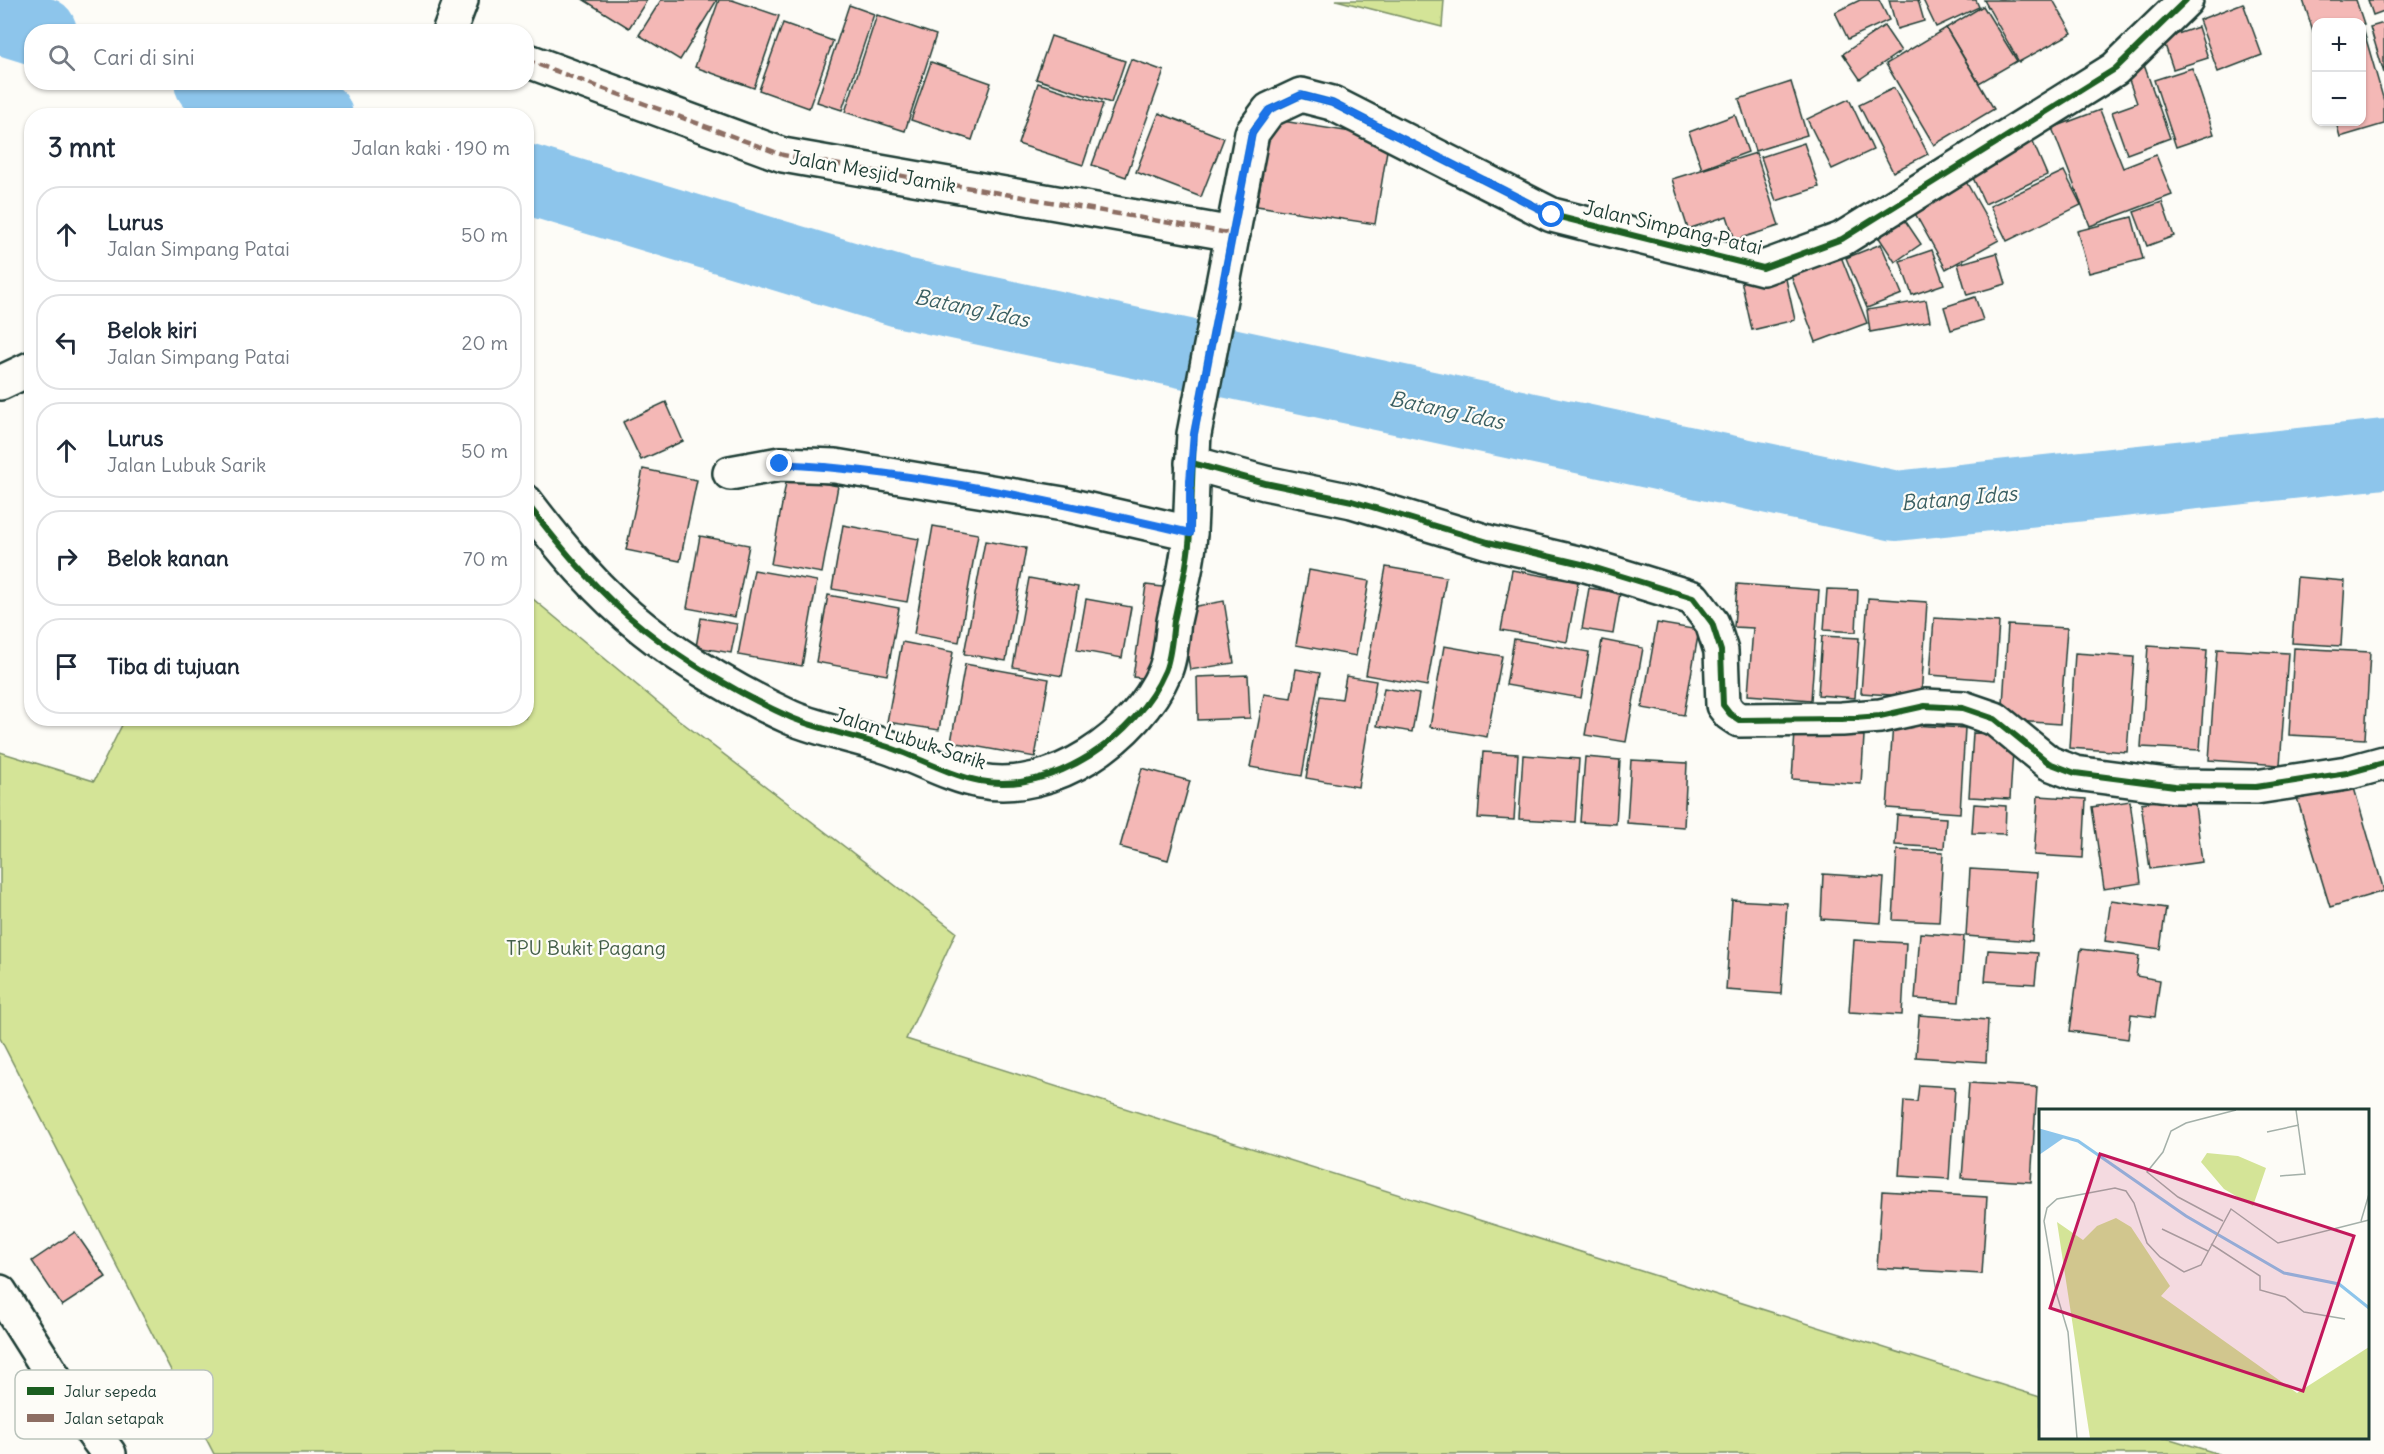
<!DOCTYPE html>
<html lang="id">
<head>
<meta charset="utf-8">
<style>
	body { margin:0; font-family:Delius,sans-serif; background:#f6f6f7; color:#1f2937 }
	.controls { position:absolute; right:18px; top:18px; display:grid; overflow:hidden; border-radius:12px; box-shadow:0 2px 4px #0004 }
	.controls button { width:54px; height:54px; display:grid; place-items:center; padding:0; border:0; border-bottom:2px solid #e0e1e3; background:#fff; color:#1f2937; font:30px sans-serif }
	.stop { position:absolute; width:18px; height:18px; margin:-14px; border:4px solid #1a73e8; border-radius:50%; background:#fff }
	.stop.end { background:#1a73e8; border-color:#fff; box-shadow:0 2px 6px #0008 }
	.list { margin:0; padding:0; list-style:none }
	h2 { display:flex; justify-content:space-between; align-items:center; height:78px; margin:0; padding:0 24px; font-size:26px }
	h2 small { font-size:20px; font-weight:400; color:#747a83 }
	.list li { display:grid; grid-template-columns:39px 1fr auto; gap:18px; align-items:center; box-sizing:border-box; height:96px; margin:0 12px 12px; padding:0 12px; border:2px solid #e0e1e3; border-radius:24px }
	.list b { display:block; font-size:22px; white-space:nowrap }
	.list p { margin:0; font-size:20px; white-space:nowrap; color:#747a83 }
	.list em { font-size:20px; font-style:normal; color:#747a83 }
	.icon { flex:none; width:33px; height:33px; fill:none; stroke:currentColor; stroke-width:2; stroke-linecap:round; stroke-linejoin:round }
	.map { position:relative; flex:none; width:2384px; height:1454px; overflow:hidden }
	.search { position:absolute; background:#fff; box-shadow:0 2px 4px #0004; left:24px; top:24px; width:510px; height:66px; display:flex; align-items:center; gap:15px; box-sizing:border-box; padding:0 21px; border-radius:24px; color:#747a83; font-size:22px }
	.panel { position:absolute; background:#fff; box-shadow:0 2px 4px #0004; left:24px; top:108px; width:510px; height:618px; border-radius:24px }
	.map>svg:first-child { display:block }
	.green { fill:#d4e497; stroke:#7a9066; stroke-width:1.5 }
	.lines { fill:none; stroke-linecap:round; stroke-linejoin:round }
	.river { stroke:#8dc5eb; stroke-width:70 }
	.building { fill:#f4b8b6; stroke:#1f3d34; stroke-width:1.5 }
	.minor-casing { stroke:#1f3d34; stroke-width:38 }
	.tertiary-casing { stroke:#1f3d34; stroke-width:38 }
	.minor { stroke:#fdfcf7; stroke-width:33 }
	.tertiary { stroke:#fdfcf7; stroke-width:33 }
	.quiet { stroke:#8d6e63; stroke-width:4.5; stroke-dasharray:9 4.5; stroke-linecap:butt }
	.cycleway-casing { stroke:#fdfcf7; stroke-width:10 }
	.cycleway { stroke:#1b5e20; stroke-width:6 }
	.route { stroke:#1a73e8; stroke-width:8 }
	.labels { text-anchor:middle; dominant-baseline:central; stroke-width:4.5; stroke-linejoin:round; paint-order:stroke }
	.street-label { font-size:20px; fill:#1f3d34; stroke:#fdfcf7 }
	.park-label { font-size:20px; fill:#435e48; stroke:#fdfcf7 }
	.water-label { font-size:21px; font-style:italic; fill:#3a5f62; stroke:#fdfcf7 }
	.inset-river { fill:none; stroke:#8dc5eb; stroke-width:3 }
	.inset-road { fill:none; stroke:#a4b0a9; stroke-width:1.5 }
	.view { fill:#c2185b; fill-opacity:0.15; stroke:#c2185b; stroke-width:3 }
	.inset-edge { fill:none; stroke:#1f3d34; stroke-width:3 }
	.key { fill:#fdfcf7; stroke:#bac3bc; stroke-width:1.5 }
	.key-label { font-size:16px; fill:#1f3d34 }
</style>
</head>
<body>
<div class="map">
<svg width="2384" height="1454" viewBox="0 0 2384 1454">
	<rect width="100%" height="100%" fill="#fdfcf7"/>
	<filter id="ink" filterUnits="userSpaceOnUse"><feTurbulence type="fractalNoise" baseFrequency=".0167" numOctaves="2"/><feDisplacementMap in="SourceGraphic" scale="12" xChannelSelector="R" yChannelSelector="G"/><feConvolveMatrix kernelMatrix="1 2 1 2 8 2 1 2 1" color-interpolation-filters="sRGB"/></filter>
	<g filter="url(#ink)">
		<g class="green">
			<polygon points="1336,0 1444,0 1442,27"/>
			<polygon points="527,594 679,720 956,932 906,1039 2040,1397 2040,1438 2167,1438 2219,1454 214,1454 0,1038 0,752 94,781 125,719 526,718"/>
		</g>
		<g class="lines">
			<g class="river">
				<polyline points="0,19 42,32"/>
				<polyline points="209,82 318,116"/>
				<polyline points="526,179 903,293 1896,506 2384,454"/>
			</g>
		</g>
		<g class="building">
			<polygon points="584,0 647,0 629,28"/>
			<polygon points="661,0 717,0 680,60 639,35"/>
			<polygon points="719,0 732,0 779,16 754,88 695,67"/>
			<polygon points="1860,0 1879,0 1889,20 1848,39 1835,12"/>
			<polygon points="1889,0 1918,0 1924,21 1897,29"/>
			<polygon points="1923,0 1976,0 1979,7 1936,27"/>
			<polygon points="1984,0 2053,0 2072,33 2019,62"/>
			<polygon points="2303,0 2356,0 2364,24 2316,22 2316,40"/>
			<polygon points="2368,0 2384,0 2384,11 2373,15"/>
			<polygon points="2243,3 2262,55 2218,72 2199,20"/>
			<polygon points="849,5 874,14 842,110 817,102"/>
			<polygon points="1983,6 2017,61 1979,83 1946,28"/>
			<polygon points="877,15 936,35 905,131 845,112"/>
			<polygon points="783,23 833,41 809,108 759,90"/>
			<polygon points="2384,23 2384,73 2370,27"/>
			<polygon points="1884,26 1901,51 1860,79 1843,54"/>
			<polygon points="2198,27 2208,58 2173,69 2163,39"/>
			<polygon points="1946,28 1994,109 1934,145 1886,64"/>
			<polygon points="2364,32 2384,101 2384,124 2340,137 2336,122 2362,122 2362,33"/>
			<polygon points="1051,36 1125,61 1111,103 1036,79"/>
			<polygon points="1131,59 1164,71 1126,177 1092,165"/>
			<polygon points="931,62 991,83 972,140 911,120"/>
			<polygon points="2143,62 2170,138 2127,154 2112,112 2137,103 2125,69"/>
			<polygon points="2192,68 2214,134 2176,147 2154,80"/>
			<polygon points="1791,82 1807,135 1755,151 1739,99"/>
			<polygon points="1038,83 1103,104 1083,165 1018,144"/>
			<polygon points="1894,88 1928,154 1893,172 1859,105"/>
			<polygon points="1849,99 1873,150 1832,169 1807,119"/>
			<polygon points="2100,110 2123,168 2156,155 2172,195 2090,226 2052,128"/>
			<polygon points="1159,113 1224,138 1201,197 1136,172"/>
			<polygon points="1735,115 1748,152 1702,169 1689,132"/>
			<polygon points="1270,119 1389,138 1375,224 1257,206"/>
			<polygon points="2032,140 2047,175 1985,204 1969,169"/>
			<polygon points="1804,143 1819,187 1776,201 1761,157"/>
			<polygon points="1756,153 1779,226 1735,240 1727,216 1688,229 1672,179"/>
			<polygon points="2064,171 2081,205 2007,241 1990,206"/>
			<polygon points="1964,178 1999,240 1946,269 1912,208"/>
			<polygon points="2162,202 2174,236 2147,246 2134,212"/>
			<polygon points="1898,210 1921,244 1895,262 1872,227"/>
			<polygon points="2132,217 2143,259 2089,273 2077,231"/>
			<polygon points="1881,244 1902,294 1867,308 1846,258"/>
			<polygon points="1932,250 1944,284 1912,295 1900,261"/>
			<polygon points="1997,253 2006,284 1967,295 1958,264"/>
			<polygon points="1840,254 1867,323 1816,342 1790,273"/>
			<polygon points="1784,270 1795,320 1752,330 1741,280"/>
			<polygon points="1975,297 1983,320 1951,330 1944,307"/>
			<polygon points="1926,300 1930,321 1870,332 1867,310"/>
			<polygon points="666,402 683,441 641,460 623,422"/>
			<polygon points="643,469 697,480 680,561 626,550"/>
			<polygon points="787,477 838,486 822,573 771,564"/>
			<polygon points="843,525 919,539 907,602 832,589"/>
			<polygon points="933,526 978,534 959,642 914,634"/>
			<polygon points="700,536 749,545 735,617 687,608"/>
			<polygon points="985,541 1026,548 1006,661 964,654"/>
			<polygon points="1386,567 1446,577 1427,686 1366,675"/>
			<polygon points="754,570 817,581 802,666 738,655"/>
			<polygon points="1309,570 1369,581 1356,656 1296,645"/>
			<polygon points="1512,570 1578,582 1567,642 1501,630"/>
			<polygon points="2297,577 2345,581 2341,646 2292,643"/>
			<polygon points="1029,578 1078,587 1062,676 1013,667"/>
			<polygon points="1737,584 1819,590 1811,700 1748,695 1753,628 1734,627"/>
			<polygon points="1146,585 1171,588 1158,680 1133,677"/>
			<polygon points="1589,588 1620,593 1613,634 1582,629"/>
			<polygon points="1827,589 1858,590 1856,632 1824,630"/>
			<polygon points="828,595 899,608 887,675 816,662"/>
			<polygon points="1868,598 1927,602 1921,697 1861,693"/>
			<polygon points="1086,599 1131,607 1122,658 1077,650"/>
			<polygon points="1224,601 1234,663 1190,670 1180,609"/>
			<polygon points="701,618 737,624 731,653 696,647"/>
			<polygon points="1934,618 1999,622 1995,680 1930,675"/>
			<polygon points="1657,623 1699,630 1684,715 1642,708"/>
			<polygon points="2008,625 2067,628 2060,724 2002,720"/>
			<polygon points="1822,636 1859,638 1855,698 1818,695"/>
			<polygon points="1514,639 1589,652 1581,698 1506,685"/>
			<polygon points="1602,640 1643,648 1626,742 1585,735"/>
			<polygon points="902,642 953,652 939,730 887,722"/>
			<polygon points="1444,646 1502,656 1487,737 1430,727"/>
			<polygon points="2148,646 2207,650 2200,750 2141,747"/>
			<polygon points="2294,648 2370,652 2365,739 2289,735"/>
			<polygon points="2217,649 2288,653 2280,765 2209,760"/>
			<polygon points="2075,653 2134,657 2127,752 2069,748"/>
			<polygon points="965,664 1049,679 1035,757 951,742"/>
			<polygon points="1296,669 1320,673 1302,776 1250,767 1264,694 1291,698"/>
			<polygon points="1248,675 1250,718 1198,720 1197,677"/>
			<polygon points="1346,676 1376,681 1358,787 1306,778 1320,696 1342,699"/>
			<polygon points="1384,688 1419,694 1412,732 1377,726"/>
			<polygon points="1893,724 1965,728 1960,813 1887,808"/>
			<polygon points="1795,732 1864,736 1861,784 1792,779"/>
			<polygon points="1973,733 2014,735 2010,799 1969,797"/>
			<polygon points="1483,752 1518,754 1514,820 1478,818"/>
			<polygon points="1523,755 1579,759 1575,822 1519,819"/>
			<polygon points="1585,757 1620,760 1616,824 1580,822"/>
			<polygon points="1631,760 1687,763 1684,827 1627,823"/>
			<polygon points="1142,768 1190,781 1168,860 1120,847"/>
			<polygon points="2352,781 2384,891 2330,907 2297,798"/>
			<polygon points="2038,796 2086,799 2083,858 2034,855"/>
			<polygon points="2194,796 2202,862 2150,869 2141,803"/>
			<polygon points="2130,801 2141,883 2104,889 2092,807"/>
			<polygon points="1974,804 2006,806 2005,834 1972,833"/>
			<polygon points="1897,815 1946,818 1944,848 1895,845"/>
			<polygon points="1897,850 1943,852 1939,922 1893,920"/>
			<polygon points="1970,869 2037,873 2032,941 1966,936"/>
			<polygon points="1823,874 1884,878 1881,923 1821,919"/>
			<polygon points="1732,900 1787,903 1781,994 1726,990"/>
			<polygon points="2111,900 2166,908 2160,949 2105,941"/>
			<polygon points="1920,933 1964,936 1959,1002 1915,999"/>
			<polygon points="1854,940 1906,943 1902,1015 1849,1012"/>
			<polygon points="2081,949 2139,956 2136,976 2160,980 2155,1017 2131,1014 2128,1039 2070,1031"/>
			<polygon points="1988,950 2038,953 2035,984 1985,981"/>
			<polygon points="1919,1015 1988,1020 1986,1062 1916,1057"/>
			<polygon points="1969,1083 2037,1087 2031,1182 1962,1178"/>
			<polygon points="1919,1085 1955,1087 1949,1179 1899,1176 1904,1101 1917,1102"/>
			<polygon points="1882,1191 1987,1197 1982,1274 1877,1268"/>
			<polygon points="75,1232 106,1277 62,1306 32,1261"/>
		</g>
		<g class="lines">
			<g class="minor-casing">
				<g id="minor">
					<polyline points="449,32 461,0"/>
					<polyline points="526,60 783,155 1233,234"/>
					<polyline points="1192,463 1265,483 1352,501 1488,542 1586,565 1693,598 1712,623 1721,651 1723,705 1730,714 1739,720 1842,719 1880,716 1925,706 1963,708 1995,719 2049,763 2075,773 2175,786 2256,787 2347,773 2384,763"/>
					<polyline points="730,473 780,464 835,466 1063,504 1190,533"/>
				</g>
			</g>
			<g class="tertiary-casing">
				<g id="tertiary">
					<polyline points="0,383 32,368"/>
					<path d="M526,502C561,548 598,593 644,629C685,662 743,696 792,718C821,730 855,736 885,746C916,756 948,775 980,781C1053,795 1137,736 1165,671C1171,657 1172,637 1174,621C1180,592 1189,561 1190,531C1192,499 1192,466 1194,434L1252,133L1269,110L1301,95L1332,103L1552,215L1763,268L1842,239L2115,69L2186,0"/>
					<polyline points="0,1292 69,1401 109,1454"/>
				</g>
			</g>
			<use href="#minor" class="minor"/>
			<use href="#tertiary" class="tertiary"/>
			<g class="quiet">
				<polyline points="448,31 449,32"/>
				<polyline points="526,60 783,155 1233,234"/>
			</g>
			<g class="cycleway-casing">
				<g id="cycleway">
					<polyline points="1192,463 1265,483 1352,501 1488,542 1586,565 1693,598 1712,623 1721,651 1723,705 1730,714 1739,720 1842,719 1880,716 1925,706 1963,708 1995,719 2049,763 2075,773 2175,786 2256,787 2347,773 2384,763"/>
					<path d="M526,502C561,548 598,593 644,629C685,662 743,696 792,718C821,730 855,736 885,746C916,756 948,775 980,781C1053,795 1137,736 1165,671C1171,657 1172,637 1174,621C1180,592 1189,561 1190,531C1192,499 1192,466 1194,434L1252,133L1269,110L1301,95L1332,103L1552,215L1763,268L1842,239L2115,69L2186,0"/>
				</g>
			</g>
			<use href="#cycleway" class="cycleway"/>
		</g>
	</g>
	<g class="lines" filter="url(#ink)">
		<path class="route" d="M780,464C918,471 1055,502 1190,533V481L1194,434L1252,133L1269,110L1301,95L1332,103L1552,215"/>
	</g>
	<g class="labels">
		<g class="street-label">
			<text transform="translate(873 171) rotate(10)">Jalan Mesjid Jamik</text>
			<text transform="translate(1673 227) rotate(13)">Jalan Simpang Patai</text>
			<text transform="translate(910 738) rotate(18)">Jalan Lubuk Sarik</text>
		</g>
		<g class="park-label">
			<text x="586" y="947">TPU Bukit Pagang</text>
		</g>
		<g class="water-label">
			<text transform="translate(972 308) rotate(12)">Batang Idas</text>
			<text transform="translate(1447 410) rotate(12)">Batang Idas</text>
			<text transform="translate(1959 498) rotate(-5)">Batang Idas</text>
		</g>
	</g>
	<g transform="translate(2039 1109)">
		<rect width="330" height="330" fill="#fdfcf7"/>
		<path d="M168,44L199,47L227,59L214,97L185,80L162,53ZM77,109L92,118L131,177L122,187L258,284L330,238V329H51L18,113L44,131L58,117Z" fill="#d4e497"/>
		<path d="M0,21L26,28L0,46Z" fill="#8dc5eb"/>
		<path class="inset-river" d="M0,21L39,32L147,107L245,164L300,175L330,199"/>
		<path class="inset-road" d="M228,23L260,16M241,67L266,65L257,1M184,112L139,88L108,63L124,43L132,22L147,14L197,1M322,112L330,85M123,120L169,142M172,135L221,167V181L246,188L265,203L306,210M38,329L29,223L17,183L5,112L8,99L18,90L76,79L87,82L95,94L108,134L121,148L145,163L162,156L192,100L239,134L330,111"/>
		<path class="view" d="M61,45L315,127L264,282L11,199Z"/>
		<rect width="330" height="330" class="inset-edge"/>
	</g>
	<rect x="15" y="1370" width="198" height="69" rx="9" class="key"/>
	<rect x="27" y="1387" width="27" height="8" fill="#1b5e20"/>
	<rect x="27" y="1414" width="27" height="8" fill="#8d6e63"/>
	<g class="key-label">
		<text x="64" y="1397">Jalur sepeda</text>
		<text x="64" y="1424">Jalan setapak</text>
	</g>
</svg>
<div class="controls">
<button>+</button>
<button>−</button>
</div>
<div class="stop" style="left:1552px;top:215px"></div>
<div class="stop end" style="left:780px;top:464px"></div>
<div class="search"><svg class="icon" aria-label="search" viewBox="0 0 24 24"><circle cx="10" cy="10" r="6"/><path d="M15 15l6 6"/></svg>Cari di sini</div>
<section class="panel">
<h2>3 mnt<small>Jalan kaki · 190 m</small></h2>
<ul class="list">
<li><svg class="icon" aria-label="ahead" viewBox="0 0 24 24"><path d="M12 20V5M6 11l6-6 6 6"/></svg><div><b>Lurus</b><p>Jalan Simpang Patai</p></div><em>50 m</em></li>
<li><svg class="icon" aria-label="left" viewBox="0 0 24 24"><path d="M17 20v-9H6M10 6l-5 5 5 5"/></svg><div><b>Belok kiri</b><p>Jalan Simpang Patai</p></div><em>20 m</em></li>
<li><svg class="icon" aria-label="ahead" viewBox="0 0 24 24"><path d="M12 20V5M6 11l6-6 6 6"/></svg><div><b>Lurus</b><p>Jalan Lubuk Sarik</p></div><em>50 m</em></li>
<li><svg class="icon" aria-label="right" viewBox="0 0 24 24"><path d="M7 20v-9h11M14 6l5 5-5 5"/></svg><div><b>Belok kanan</b></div><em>70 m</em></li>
<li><svg class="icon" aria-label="arrive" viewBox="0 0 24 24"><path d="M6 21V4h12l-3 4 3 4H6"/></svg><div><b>Tiba di tujuan</b></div></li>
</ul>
</section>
</div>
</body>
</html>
